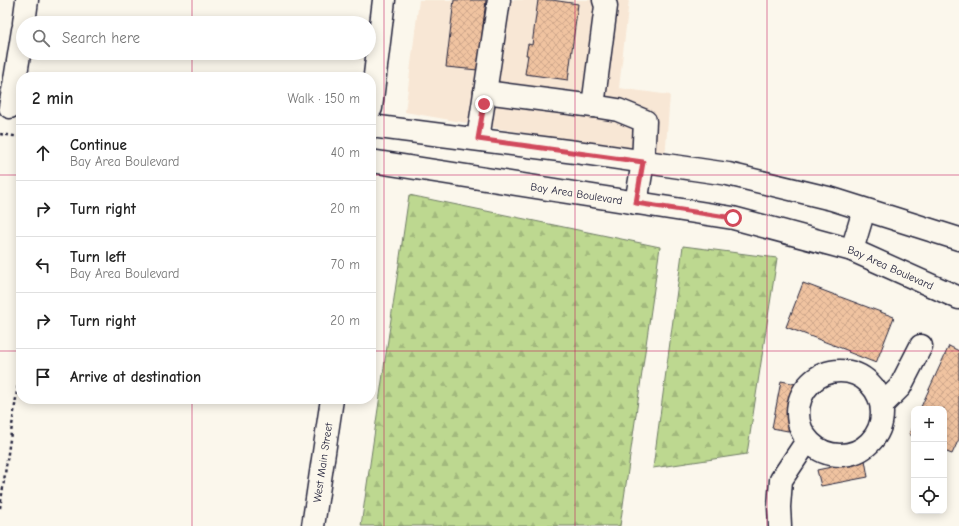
<!DOCTYPE html>
<html lang="en">
<head>
<meta charset="utf-8">
<style>
	body { margin:0; font-family:"Comic Neue",sans-serif; background:#f2f2f2; color:#222 }
	.controls { position:absolute; right:12px; bottom:12px; display:grid; overflow:hidden; border-radius:8px; box-shadow:0 2px 10px #0003 }
	.controls button { width:36px; height:36px; display:grid; place-items:center; padding:0; border:0; border-bottom:1px solid #e0e0e0; background:#fff; color:#222; font:20px sans-serif }
	.stop { position:absolute; width:12px; height:12px; margin:-9px; border:3px solid #d1495b; border-radius:50%; background:#fff }
	.stop.end { background:#d1495b; border-color:#fff; box-shadow:0 1px 4px #0008 }
	.list { margin:0; padding:0; list-style:none }
	h2 { display:flex; justify-content:space-between; align-items:center; height:52px; margin:0; padding:0 16px; font-size:17px }
	h2 small { font-size:13px; font-weight:400; color:#767676 }
	.list li { display:grid; grid-template-columns:26px 1fr auto; gap:12px; align-items:center; box-sizing:border-box; height:56px; padding:0 16px; border-top:1px solid #e0e0e0 }
	.list b { display:block; font-size:15px; white-space:nowrap }
	.list p { margin:0; font-size:13px; white-space:nowrap; color:#767676 }
	.list em { font-size:13px; font-style:normal; color:#767676 }
	.icon { flex:none; width:22px; height:22px; fill:none; stroke:currentColor; stroke-width:2; stroke-linecap:round; stroke-linejoin:round }
	.map { position:relative; flex:none; width:959px; height:526px; overflow:hidden }
	.search { position:absolute; background:#fff; box-shadow:0 2px 10px #0003; left:16px; top:16px; width:360px; height:44px; display:flex; align-items:center; gap:10px; box-sizing:border-box; padding:0 14px; border-radius:22px; color:#767676; font-size:15px }
	.panel { position:absolute; background:#fff; box-shadow:0 2px 10px #0003; left:16px; top:72px; width:360px; height:332px; border-radius:16px }
	.map>svg:first-child { display:block }
	.built { fill:#f8e7d5 }
	.forest { fill:url(#forest-firs); stroke:#707d66 }
	.building { fill:url(#building-cross-hatch); stroke:#22223b }
	.lines { fill:none; stroke-linecap:round; stroke-linejoin:round }
	.minor-casing { stroke:#22223b; stroke-width:25 }
	.major-casing { stroke:#22223b; stroke-width:25 }
	.path { stroke:#22223b; stroke-width:2.5; stroke-dasharray:3 3; stroke-linecap:butt }
	.minor { stroke:#fbf7ec; stroke-width:22 }
	.major { stroke:#fbf7ec; stroke-width:22 }
	.route { stroke:#d1495b; stroke-width:5 }
	.grid { fill:none; stroke:#c2185b; stroke-width:1; stroke-opacity:0.55 }
	.labels { text-anchor:middle; dominant-baseline:central; stroke-width:4; stroke-linejoin:round; paint-order:stroke }
	.street-label { font-size:11px; fill:#22223b; stroke:#fbf7ec }
</style>
</head>
<body>
<div class="map">
<svg width="959" height="526" viewBox="0 0 959 526">
	<defs>
		<pattern id="forest-firs" width="22" height="20" patternUnits="userSpaceOnUse"><rect width="22" height="20" fill="#bdd890"/><path d="M5 1l3.5 6h-7zM16 11l3.5 6h-7z" fill="#a2b97d"/></pattern>
		<pattern id="building-cross-hatch" width="8" height="8" patternUnits="userSpaceOnUse"><rect width="8" height="8" fill="#f0c3a0"/><path d="M0 0l8 8M0 8l8-8" fill="none" stroke="#cea78b"/></pattern>
	</defs>
	<rect width="100%" height="100%" fill="#fbf7ec"/>
	<filter id="ink" filterUnits="userSpaceOnUse"><feTurbulence type="fractalNoise" baseFrequency=".025" numOctaves="2"/><feDisplacementMap in="SourceGraphic" scale="8" xChannelSelector="R" yChannelSelector="G"/><feConvolveMatrix kernelMatrix="1 2 1 2 8 2 1 2 1" color-interpolation-filters="sRGB"/></filter>
	<g filter="url(#ink)">
		<polygon class="built" points="419,0 629,0 619,88 670,95 665,158 405,112"/>
		<g class="forest">
			<polygon points="409,195 660,247 620,526 361,526"/>
			<polygon points="683,246 777,258 747,454 653,468"/>
		</g>
		<g class="building">
			<polygon points="454,0 486,0 478,70 446,67"/>
			<polygon points="538,0 552,0 578,4 568,80 525,74 528,55 526,55 528,44 532,45"/>
			<polygon points="803,283 894,317 876,363 848,352 849,351 786,327"/>
			<polygon points="949,346 959,351 959,439 952,454 944,451 944,409 920,409"/>
			<polygon points="781,381 797,384 788,431 772,428"/>
			<polygon points="914,422 914,437 909,434"/>
			<polygon points="865,460 868,477 821,486 817,470"/>
		</g>
		<g class="lines">
			<g class="minor-casing">
				<g id="minor">
					<polyline points="604,0 606,6 593,106 618,110 645,121 643,162"/>
					<polyline points="24,23 27,0"/>
					<polyline points="15,80 23,30"/>
					<polyline points="485,92 593,106"/>
					<polyline points="478,139 499,0"/>
					<circle cx="840" cy="413" r="42"/>
					<polyline points="882,405 900,387 921,346"/>
					<polyline points="780,526 779,507 781,480 807,441"/>
				</g>
			</g>
			<g class="major-casing">
				<g id="major">
					<polyline points="10,107 15,80"/>
					<polyline points="371,108 384,0"/>
					<polyline points="371,126 591,154 728,174 832,199 959,239"/>
					<path id="s1" d="M371,161L733,218L852,250L959,298"/>
					<polyline points="636,203 643,162"/>
					<polyline points="852,250 864,210"/>
					<path id="s2" d="M313,526L332,399"/>
				</g>
			</g>
			<g class="path">
				<polyline points="0,134 21,137"/>
				<polyline points="0,508 21,364"/>
			</g>
			<use href="#minor" class="minor"/>
			<use href="#major" class="major"/>
		</g>
	</g>
	<g class="lines" filter="url(#ink)">
		<polyline class="route" points="484,104 478,139 643,162 636,203 733,218"/>
	</g>
	<path class="grid" d="M192,0V23M384,0V526M575,0V526M767,0V526M192,53V77M0,175H21M371,175H959M0,351H21M371,351H959M192,399V526"/>
	<g class="labels">
		<g class="street-label">
			<text stroke="none"><textPath href="#s1" startOffset="208">Bay Area Boulevard</textPath></text>
			<text stroke="none"><textPath href="#s1" startOffset="532">Bay Area Boulevard</textPath></text>
			<text stroke="none"><textPath href="#s2" startOffset="64">West Main Street</textPath></text>
		</g>
	</g>
</svg>
<div class="controls">
<button>+</button>
<button>−</button>
<button><svg class="icon" aria-label="locate" viewBox="0 0 24 24"><circle cx="12" cy="12" r="6"/><path d="M12 2v4M12 18v4M2 12h4M18 12h4"/></svg></button>
</div>
<div class="stop" style="left:733px;top:218px"></div>
<div class="stop end" style="left:484px;top:104px"></div>
<div class="search"><svg class="icon" aria-label="search" viewBox="0 0 24 24"><circle cx="10" cy="10" r="6"/><path d="M15 15l6 6"/></svg>Search here</div>
<section class="panel">
<h2>2 min<small>Walk · 150 m</small></h2>
<ul class="list">
<li><svg class="icon" aria-label="ahead" viewBox="0 0 24 24"><path d="M12 20V5M6 11l6-6 6 6"/></svg><div><b>Continue</b><p>Bay Area Boulevard</p></div><em>40 m</em></li>
<li><svg class="icon" aria-label="right" viewBox="0 0 24 24"><path d="M7 20v-9h11M14 6l5 5-5 5"/></svg><div><b>Turn right</b></div><em>20 m</em></li>
<li><svg class="icon" aria-label="left" viewBox="0 0 24 24"><path d="M17 20v-9H6M10 6l-5 5 5 5"/></svg><div><b>Turn left</b><p>Bay Area Boulevard</p></div><em>70 m</em></li>
<li><svg class="icon" aria-label="right" viewBox="0 0 24 24"><path d="M7 20v-9h11M14 6l5 5-5 5"/></svg><div><b>Turn right</b></div><em>20 m</em></li>
<li><svg class="icon" aria-label="arrive" viewBox="0 0 24 24"><path d="M6 21V4h12l-3 4 3 4H6"/></svg><div><b>Arrive at destination</b></div></li>
</ul>
</section>
</div>
</body>
</html>
